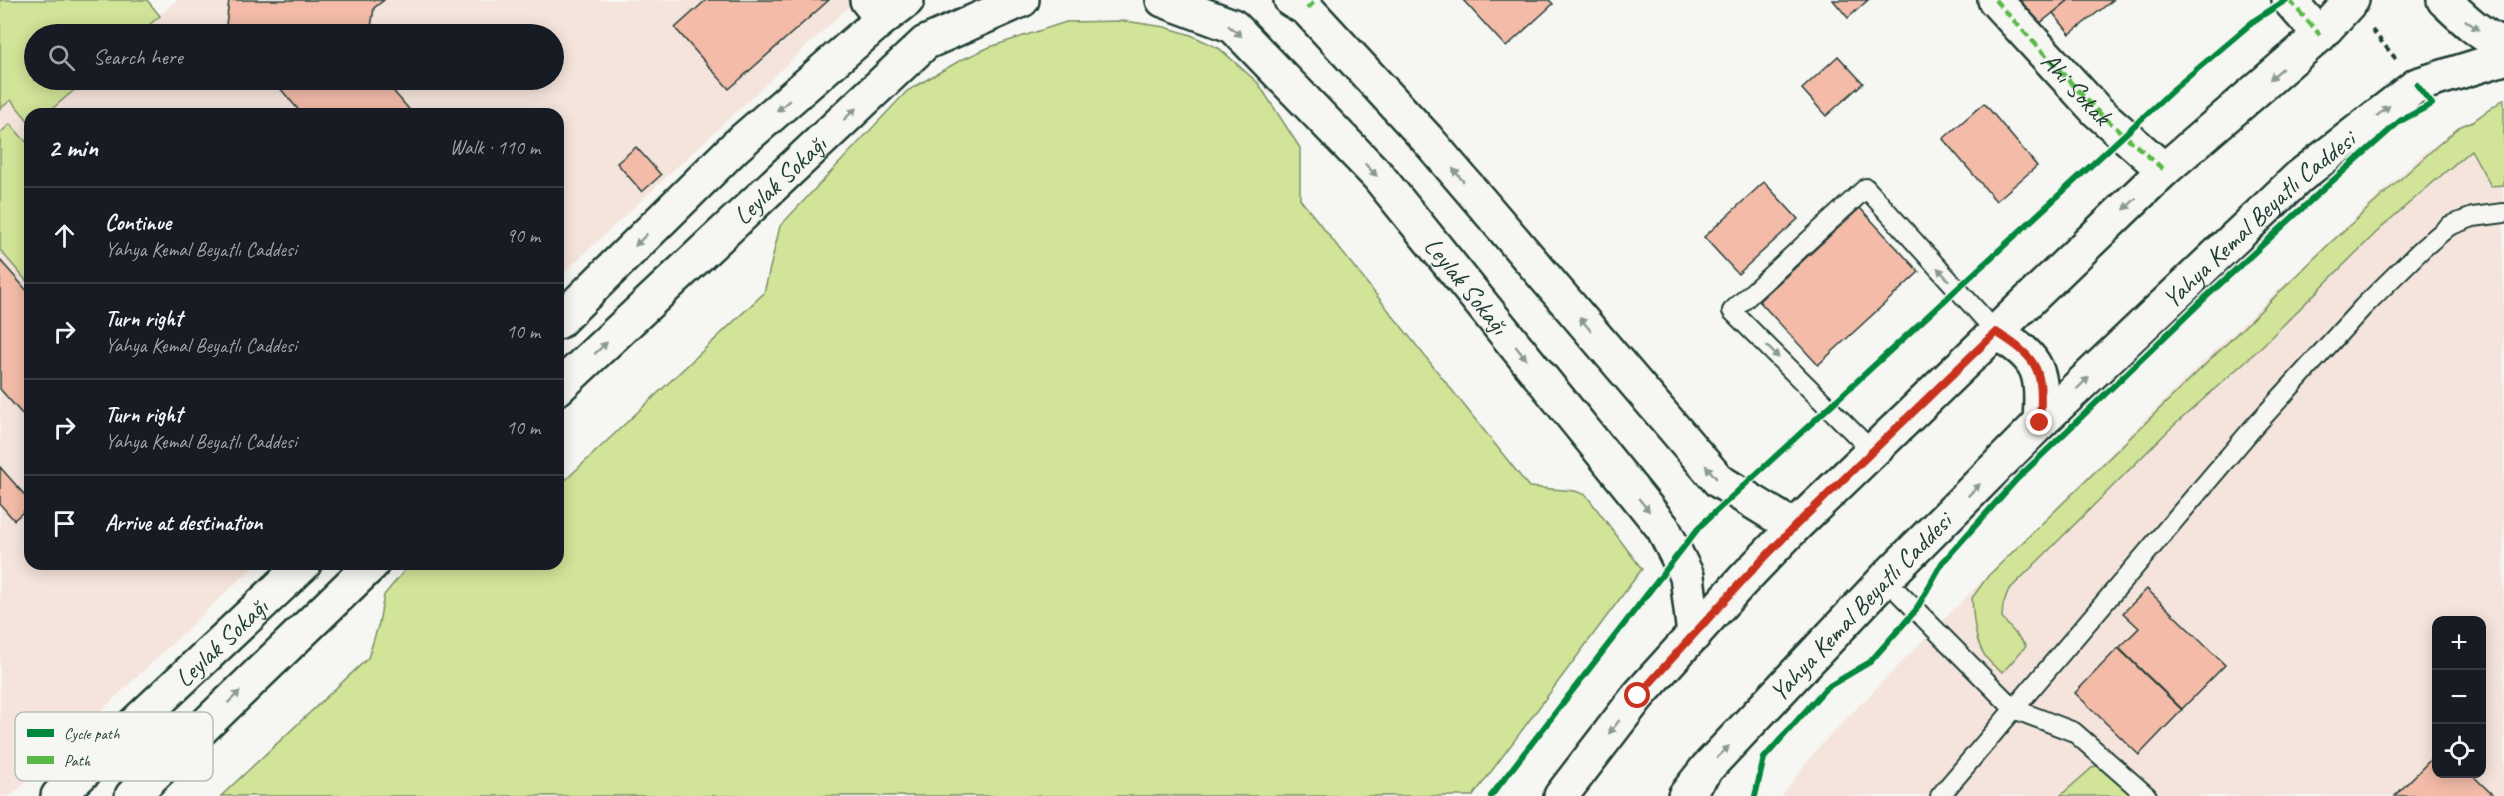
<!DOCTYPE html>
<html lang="en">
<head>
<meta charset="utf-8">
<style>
	body { margin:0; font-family:Caveat,sans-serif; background:#20242c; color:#f1f3f6 }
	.controls { position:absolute; right:18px; bottom:18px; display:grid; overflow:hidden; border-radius:12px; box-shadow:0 3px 15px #0003 }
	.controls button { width:54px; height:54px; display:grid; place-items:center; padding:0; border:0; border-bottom:2px solid #363941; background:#171b24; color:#f1f3f6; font:30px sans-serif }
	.stop { position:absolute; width:18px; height:18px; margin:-14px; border:4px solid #c8321e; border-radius:50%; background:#fff }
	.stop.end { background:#c8321e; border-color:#fff; box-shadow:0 2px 6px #0008 }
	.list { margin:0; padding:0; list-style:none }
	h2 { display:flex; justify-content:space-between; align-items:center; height:78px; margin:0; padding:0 24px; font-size:26px }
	h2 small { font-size:20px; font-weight:400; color:#9ea1a6 }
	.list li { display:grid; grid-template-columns:39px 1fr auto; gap:18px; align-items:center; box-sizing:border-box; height:96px; padding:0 24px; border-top:2px solid #363941 }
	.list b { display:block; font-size:22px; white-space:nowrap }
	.list p { margin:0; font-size:20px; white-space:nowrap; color:#9ea1a6 }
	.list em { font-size:20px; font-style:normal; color:#9ea1a6 }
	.icon { flex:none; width:33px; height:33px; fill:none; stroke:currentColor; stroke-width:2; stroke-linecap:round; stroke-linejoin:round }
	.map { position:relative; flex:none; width:2504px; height:796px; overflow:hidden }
	.search { position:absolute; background:#171b24; box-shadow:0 3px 15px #0003; left:24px; top:24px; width:540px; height:66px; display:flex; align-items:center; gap:15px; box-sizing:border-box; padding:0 21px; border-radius:33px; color:#9ea1a6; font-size:22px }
	.panel { position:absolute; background:#171b24; box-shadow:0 3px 15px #0003; left:24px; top:108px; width:540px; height:462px; border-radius:18px }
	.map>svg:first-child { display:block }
	.built { fill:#f5e4dc; fill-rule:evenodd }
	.green { fill:#d1e498; stroke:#789066; stroke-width:1.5 }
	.building { fill:#f3bba8; stroke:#1f3d34; stroke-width:1.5 }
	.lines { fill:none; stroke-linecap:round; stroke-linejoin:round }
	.lane-casing { stroke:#1f3d34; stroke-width:22 }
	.street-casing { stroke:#1f3d34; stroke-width:38 }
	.secondary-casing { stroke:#1f3d34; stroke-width:38 }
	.primary-casing { stroke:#1f3d34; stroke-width:38 }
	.path { stroke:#1f3d34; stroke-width:4; stroke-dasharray:6 4.5; stroke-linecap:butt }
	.lane { stroke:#f6f6f2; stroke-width:18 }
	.street { stroke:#f6f6f2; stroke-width:33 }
	.secondary { stroke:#f6f6f2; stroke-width:33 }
	.primary { stroke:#f6f6f2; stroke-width:33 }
	.quiet { stroke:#58b947; stroke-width:4.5; stroke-dasharray:9 4.5; stroke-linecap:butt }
	.cycleway-casing { stroke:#f6f6f2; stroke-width:10 }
	.cycleway { stroke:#00873e; stroke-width:6 }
	.oneway { fill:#8a9a93 }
	.route { stroke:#c8321e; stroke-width:8 }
	.labels { text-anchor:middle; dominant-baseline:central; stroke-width:4.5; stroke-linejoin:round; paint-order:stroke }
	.street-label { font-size:26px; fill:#1f3d34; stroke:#f6f6f2 }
	.key { fill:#f6f6f2; stroke:#b6beb9; stroke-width:1.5 }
	.key-label { font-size:16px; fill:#1f3d34 }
</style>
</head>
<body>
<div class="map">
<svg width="2504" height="796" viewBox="0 0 2504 796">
	<rect width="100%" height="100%" fill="#f6f6f2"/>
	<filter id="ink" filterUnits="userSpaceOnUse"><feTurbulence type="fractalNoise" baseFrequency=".0167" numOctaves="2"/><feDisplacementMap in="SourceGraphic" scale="12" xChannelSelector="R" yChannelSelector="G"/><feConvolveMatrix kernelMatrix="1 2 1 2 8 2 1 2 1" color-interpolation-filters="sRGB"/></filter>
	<g filter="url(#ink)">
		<g class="built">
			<polygon points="177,0 856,0 558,278 558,114 46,114 86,80 554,80 554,34 138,34"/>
			<polygon points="11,99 30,123 30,564 256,564 11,796 0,796 0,109"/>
			<path d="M2503,103L2504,796H1782L1816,750L1941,622L2213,352L2426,151ZM2436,620H2482V774H2436Z"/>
		</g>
		<g class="green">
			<polygon points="0,0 147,0 160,16 138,34 34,34 34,80 86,80 46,114 30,114 30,123 11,100 0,109"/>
			<polygon points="1125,21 1165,27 1191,35 1220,49 1258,83 1300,148 1300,199 1529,487 1575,491 1586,495 1642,569 1473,796 221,796 368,658 379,623 384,595 410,564 558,564 558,487 764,293 780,226 907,91 959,61 990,47 1066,22"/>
			<path d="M2504,99V185L2491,186L2471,150L2385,224L2258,350L2169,430L2008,591L2003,605L2002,618L2026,646L2003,672C1975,657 1974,627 1972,598L1988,576L2329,244L2438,145L2461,126L2473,121Z"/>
			<polygon points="10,124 30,146 30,285 0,250 0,133"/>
			<polygon points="2100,765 2134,796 2060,796 2093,767"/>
		</g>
		<g class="building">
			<polygon points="229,0 384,0 374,8 370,34 225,34"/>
			<polygon points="706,0 829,0 729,89 675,28"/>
			<polygon points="1463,0 1549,0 1553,4 1506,47"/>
			<polygon points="1833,0 1868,0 1848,18"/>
			<polygon points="2000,0 2069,0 2028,33"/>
			<polygon points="2069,0 2113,0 2070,34 2053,13"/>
			<polygon points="1838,56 1863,83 1826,116 1802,89"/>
			<polygon points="273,80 384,80 413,114 302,114"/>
			<polygon points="1984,103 2037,166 1996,201 1943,139"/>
			<polygon points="636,147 661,175 642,192 617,163"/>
			<polygon points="1764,182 1798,219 1738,274 1704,237"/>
			<polygon points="1860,208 1919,272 1818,365 1759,301"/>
			<polygon points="0,260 30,294 30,423 0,389"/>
			<polygon points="0,467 30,501 30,506 14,520 0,504"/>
			<polygon points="2147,589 2225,665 2182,709 2119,648 2139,628 2123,613"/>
			<polygon points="2118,648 2182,710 2139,755 2075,693"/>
			<polygon points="2436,754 2436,774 2471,774 2494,796 2395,796"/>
		</g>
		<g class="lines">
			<g class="lane-casing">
				<g id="lane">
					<polyline points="1873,452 1732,311 1866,188 1996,332"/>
					<polyline points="1885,579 2014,709 2074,732 2147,796"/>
					<polyline points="1940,796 2252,429 2364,306 2422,249 2449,226 2473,217 2504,213"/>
				</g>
			</g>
			<g class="street-casing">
				<g id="street">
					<polyline points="867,0 882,19"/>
					<path id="s1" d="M1995,0L2097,111L2164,170"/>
					<polyline points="2289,0 2320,35"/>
				</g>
			</g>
			<g class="secondary-casing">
				<g id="secondary">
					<path id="s2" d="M1163,0L1233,26L1378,176L1663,528L1687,576L1694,635"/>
					<polyline points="1291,0 1307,9 1428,140 1719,481 1794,527"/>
					<polyline points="558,322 735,147 882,19 907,0"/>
					<path id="s3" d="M558,388L925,43L1022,0"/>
					<path id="s4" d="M58,796L304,564"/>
					<polyline points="132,796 372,564"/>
				</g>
			</g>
			<g class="primary-casing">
				<g id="primary">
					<path d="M2444,0C2462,17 2481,36 2504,45"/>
					<path d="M1996,332C2041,360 2043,371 2040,423"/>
					<polyline points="1561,796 1638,696 1743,580 1794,527 2164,170 2320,35 2352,0"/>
					<path id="s5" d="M1685,796L1707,768L1885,579L2040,423L2299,177L2417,85L2504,58"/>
				</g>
			</g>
			<polyline class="path" points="2372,30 2396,59"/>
			<use href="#lane" class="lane"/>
			<use href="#street" class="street"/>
			<use href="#secondary" class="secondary"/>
			<use href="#primary" class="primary"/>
			<g class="quiet">
				<polyline points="1995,0 2097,111 2164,170"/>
				<polyline points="2289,0 2320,35"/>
				<polyline points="1307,9 1316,0"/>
			</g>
			<g class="cycleway-casing">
				<g id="cycleway">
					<polyline points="1491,796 1700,526 2175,88 2255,20 2286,0"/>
					<polyline points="1755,796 1764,758 1826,688 1870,662 1916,610 1942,563 2017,479 2207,296 2320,192 2400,121 2432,104 2417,85"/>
				</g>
			</g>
			<use href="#cycleway" class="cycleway"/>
		</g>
		<defs><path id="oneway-solid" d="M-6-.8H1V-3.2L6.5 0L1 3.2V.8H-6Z" transform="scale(1.5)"/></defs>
		<g class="oneway">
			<use href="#oneway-solid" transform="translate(2472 25) rotate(36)"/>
			<use href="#oneway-solid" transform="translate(1235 31) rotate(39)"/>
			<use href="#oneway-solid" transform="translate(2276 74) rotate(139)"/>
			<use href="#oneway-solid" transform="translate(783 106) rotate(139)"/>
			<use href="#oneway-solid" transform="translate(2383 111) rotate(-38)"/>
			<use href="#oneway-solid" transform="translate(850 114) rotate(-43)"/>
			<use href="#oneway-solid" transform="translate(1371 170) rotate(46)"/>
			<use href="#oneway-solid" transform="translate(1458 175) rotate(-130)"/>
			<use href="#oneway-solid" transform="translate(2130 204) rotate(136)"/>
			<use href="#oneway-solid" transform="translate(641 240) rotate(135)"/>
			<use href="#oneway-solid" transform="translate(1943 274) rotate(-132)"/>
			<use href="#oneway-solid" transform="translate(1585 324) rotate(-130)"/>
			<use href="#oneway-solid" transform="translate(601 348) rotate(-43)"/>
			<use href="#oneway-solid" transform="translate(1773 352) rotate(45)"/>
			<use href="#oneway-solid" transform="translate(1521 353) rotate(51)"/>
			<use href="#oneway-solid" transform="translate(2083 383) rotate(-44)"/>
			<use href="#oneway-solid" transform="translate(1711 472) rotate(-130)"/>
			<use href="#oneway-solid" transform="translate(1974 490) rotate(-45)"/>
			<use href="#oneway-solid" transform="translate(1644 505) rotate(51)"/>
			<use href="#oneway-solid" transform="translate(234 697) rotate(-44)"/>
			<use href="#oneway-solid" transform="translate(1614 727) rotate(128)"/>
			<use href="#oneway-solid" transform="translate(1723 752) rotate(-45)"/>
		</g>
	</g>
	<g class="lines" filter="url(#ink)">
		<path class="route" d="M1638,696L1743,580L1794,527L1996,332C2041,360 2043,371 2040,423"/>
	</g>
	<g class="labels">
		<g class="street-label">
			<text stroke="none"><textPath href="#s1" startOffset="120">Ahi Sokak</textPath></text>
			<text stroke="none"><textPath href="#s3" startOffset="304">Leylak Sokağı</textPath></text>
			<text stroke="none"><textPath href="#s5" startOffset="814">Yahya Kemal Beyatlı Caddesi</textPath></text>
			<text stroke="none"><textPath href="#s2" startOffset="424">Leylak Sokağı</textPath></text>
			<text stroke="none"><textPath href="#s5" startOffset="258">Yahya Kemal Beyatlı Caddesi</textPath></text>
			<text stroke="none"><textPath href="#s4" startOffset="224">Leylak Sokağı</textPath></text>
		</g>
	</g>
	<rect x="15" y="712" width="198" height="69" rx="9" class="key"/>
	<rect x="27" y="729" width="27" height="8" fill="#00873e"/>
	<rect x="27" y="756" width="27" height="8" fill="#58b947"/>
	<g class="key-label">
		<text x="64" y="739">Cycle path</text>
		<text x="64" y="766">Path</text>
	</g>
</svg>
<div class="controls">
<button>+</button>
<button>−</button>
<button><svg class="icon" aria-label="locate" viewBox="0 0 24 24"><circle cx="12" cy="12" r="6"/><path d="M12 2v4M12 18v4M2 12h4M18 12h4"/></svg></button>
</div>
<div class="stop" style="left:1638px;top:696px"></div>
<div class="stop end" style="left:2040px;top:423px"></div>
<div class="search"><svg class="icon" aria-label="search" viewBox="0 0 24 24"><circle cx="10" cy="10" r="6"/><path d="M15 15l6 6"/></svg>Search here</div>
<section class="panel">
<h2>2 min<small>Walk · 110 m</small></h2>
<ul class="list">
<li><svg class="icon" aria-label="ahead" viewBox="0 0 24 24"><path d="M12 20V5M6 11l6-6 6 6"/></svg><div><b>Continue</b><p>Yahya Kemal Beyatlı Caddesi</p></div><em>90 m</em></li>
<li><svg class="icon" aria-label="right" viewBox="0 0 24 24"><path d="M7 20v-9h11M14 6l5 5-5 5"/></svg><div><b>Turn right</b><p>Yahya Kemal Beyatlı Caddesi</p></div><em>10 m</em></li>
<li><svg class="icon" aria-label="right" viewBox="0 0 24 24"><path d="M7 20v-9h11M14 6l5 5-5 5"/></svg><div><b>Turn right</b><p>Yahya Kemal Beyatlı Caddesi</p></div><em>10 m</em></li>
<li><svg class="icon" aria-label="arrive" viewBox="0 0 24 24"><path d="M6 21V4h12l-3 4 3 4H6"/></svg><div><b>Arrive at destination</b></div></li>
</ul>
</section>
</div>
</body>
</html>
